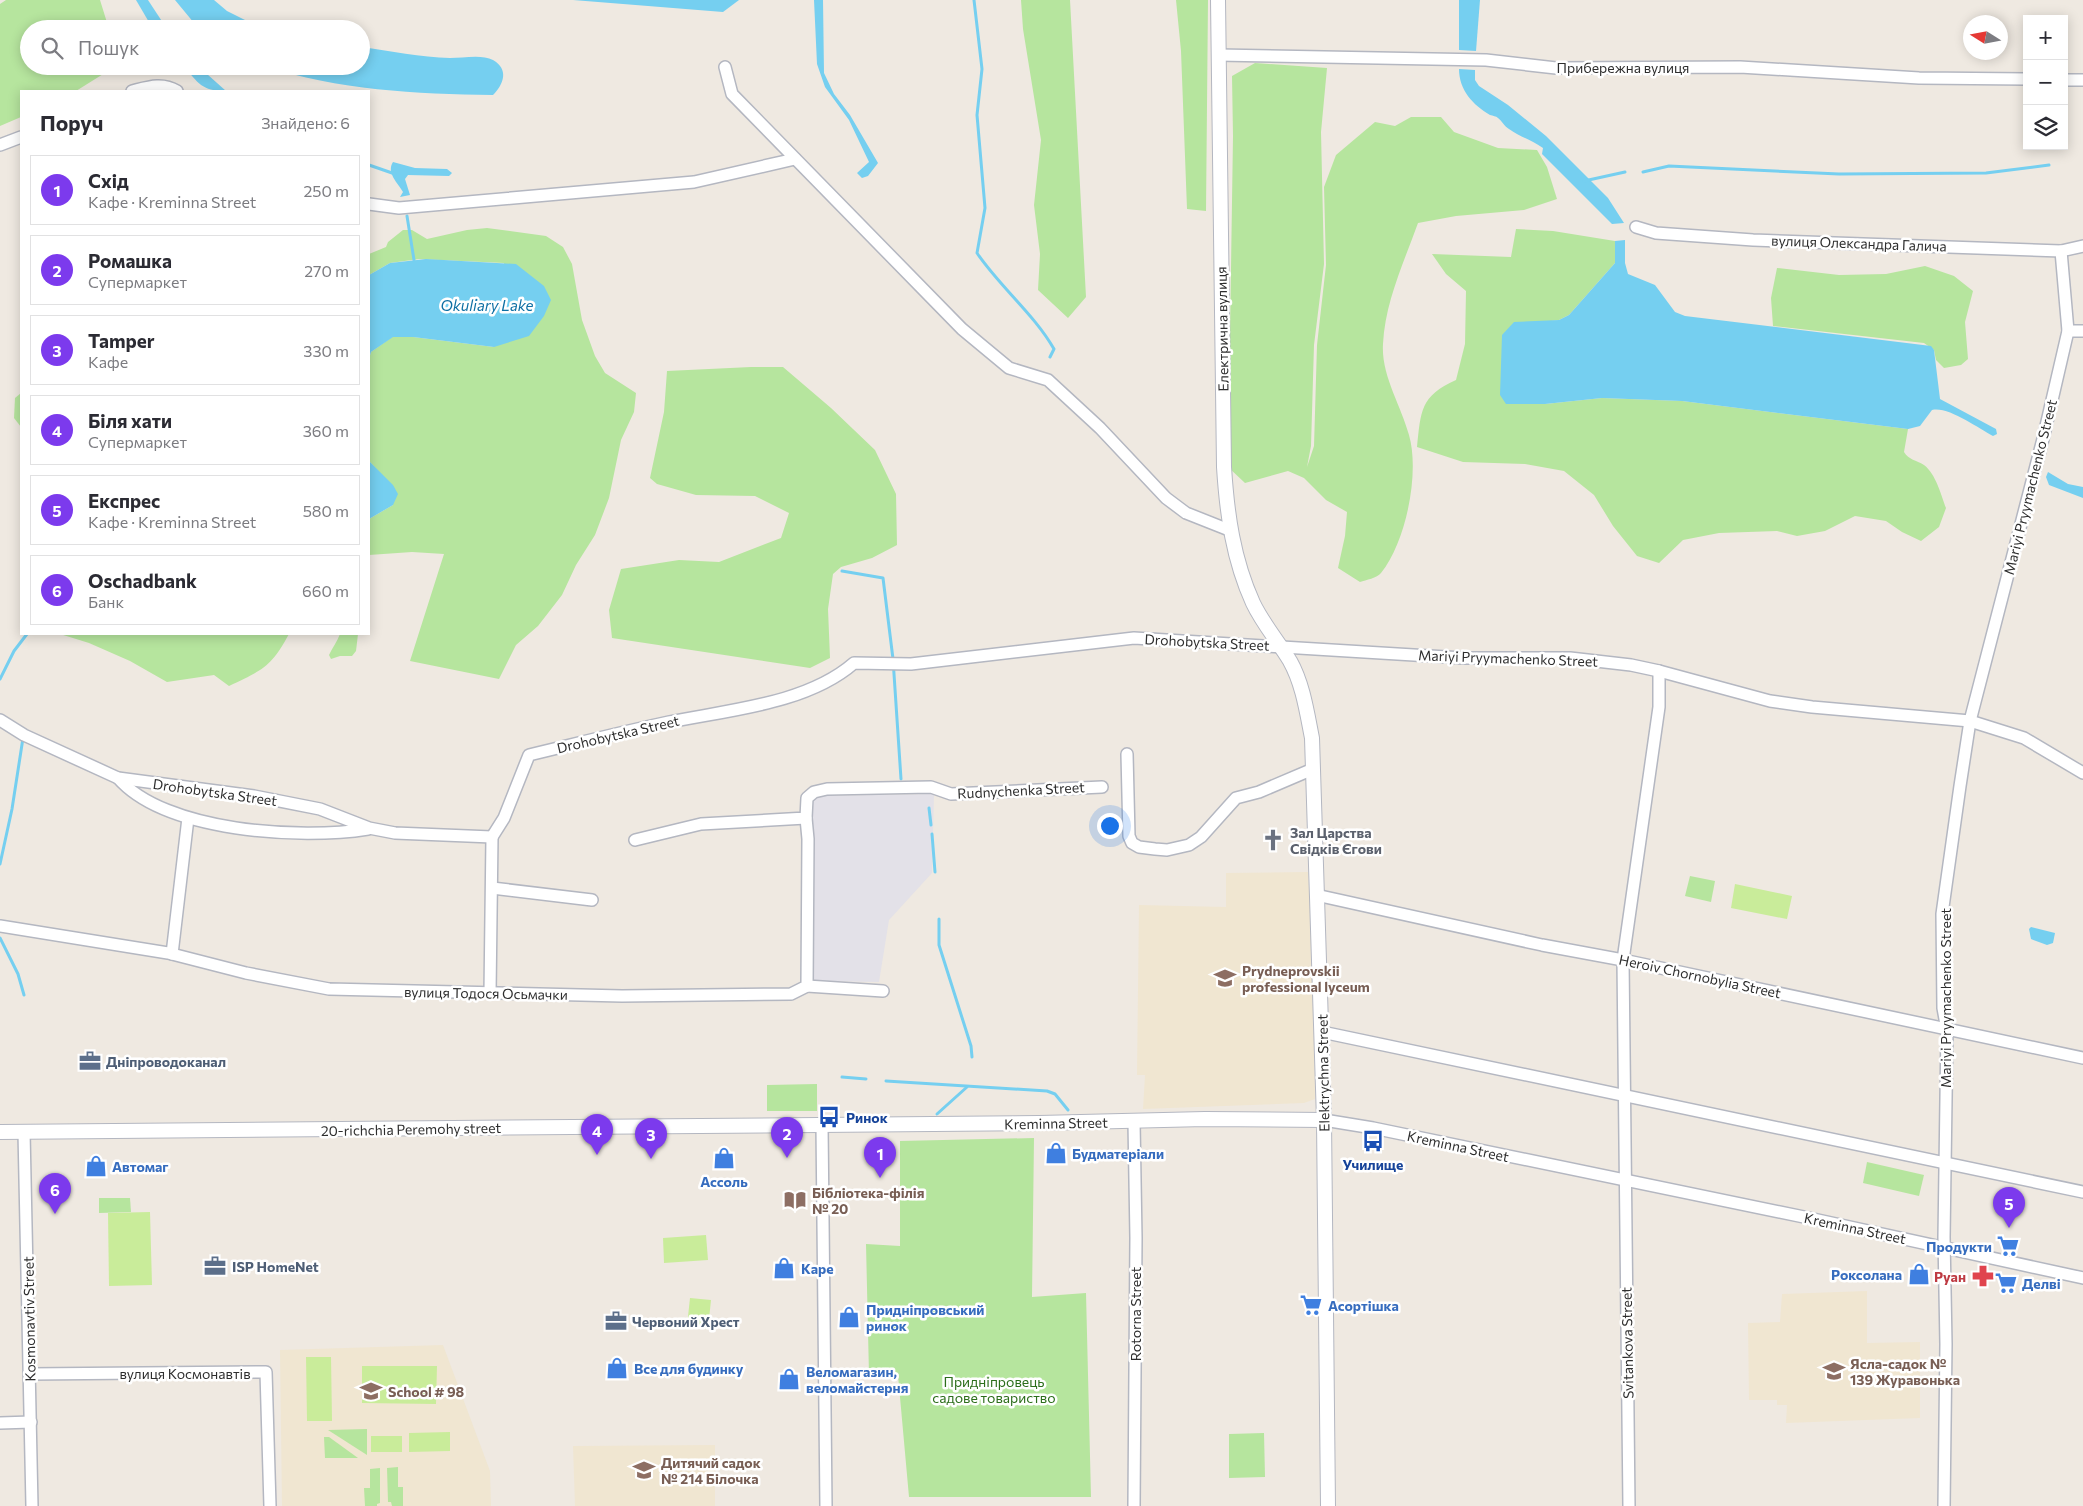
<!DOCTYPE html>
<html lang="uk">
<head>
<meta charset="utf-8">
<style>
	body { margin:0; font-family:Commissioner,sans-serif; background:#f2f2f3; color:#2b2b33 }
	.controls { position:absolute; right:15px; top:15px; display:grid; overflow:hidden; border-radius:0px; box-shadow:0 2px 12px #0003 }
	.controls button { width:45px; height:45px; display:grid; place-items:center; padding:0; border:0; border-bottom:1px solid #e1e1e2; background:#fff; color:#2b2b33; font:25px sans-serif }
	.compass { position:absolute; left:1963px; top:15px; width:45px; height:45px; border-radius:50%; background:#fff; box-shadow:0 2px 12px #0003; rotate:281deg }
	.you { position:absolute; left:1109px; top:825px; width:18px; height:18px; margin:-12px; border:4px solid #fff; border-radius:50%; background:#1a73e8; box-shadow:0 0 0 8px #1a73e833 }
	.badge { display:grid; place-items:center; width:32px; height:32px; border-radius:50%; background:#7c3aed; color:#fff; font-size:16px; font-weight:700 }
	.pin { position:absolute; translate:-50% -41px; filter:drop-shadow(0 1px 2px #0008) }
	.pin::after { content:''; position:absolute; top:26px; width:18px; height:15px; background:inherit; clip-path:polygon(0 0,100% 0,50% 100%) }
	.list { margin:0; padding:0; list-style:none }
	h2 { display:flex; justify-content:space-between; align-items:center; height:65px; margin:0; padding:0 20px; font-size:21px }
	h2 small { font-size:16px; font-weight:400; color:#7c7c81 }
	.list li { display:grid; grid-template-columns:32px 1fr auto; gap:15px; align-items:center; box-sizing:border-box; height:70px; margin:0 10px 10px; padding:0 10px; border:1px solid #e1e1e2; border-radius:0px }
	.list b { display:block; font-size:19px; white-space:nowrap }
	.list p { margin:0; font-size:16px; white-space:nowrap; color:#7c7c81 }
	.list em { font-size:16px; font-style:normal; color:#7c7c81 }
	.icon { flex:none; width:28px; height:28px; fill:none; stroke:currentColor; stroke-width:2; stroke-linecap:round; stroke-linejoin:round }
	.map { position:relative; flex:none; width:2083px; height:1506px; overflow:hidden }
	.search { position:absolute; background:#fff; box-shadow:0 2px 12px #0003; left:20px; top:20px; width:350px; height:55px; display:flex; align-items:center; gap:12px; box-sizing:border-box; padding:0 18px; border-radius:28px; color:#7c7c81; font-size:19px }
	.panel { position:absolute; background:#fff; box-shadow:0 2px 12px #0003; left:20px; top:90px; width:350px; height:545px; border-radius:0px }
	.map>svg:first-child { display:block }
	.industrial { fill:#e3e1e8 }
	.education { fill:#f0e6d1 }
	.green { fill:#b6e59e }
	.pitch { fill:#c9ec9a }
	.water { fill:#75cff0 }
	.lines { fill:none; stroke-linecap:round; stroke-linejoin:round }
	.stream { stroke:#75cff0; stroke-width:3 }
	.minor-casing { stroke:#b4b7c1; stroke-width:14 }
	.tertiary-casing { stroke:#b4b7c1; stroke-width:16 }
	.minor { stroke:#fff; stroke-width:11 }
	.tertiary { stroke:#fff; stroke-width:14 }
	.labels { text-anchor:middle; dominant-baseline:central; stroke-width:5; stroke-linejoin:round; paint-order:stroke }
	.street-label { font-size:14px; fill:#2e2e2e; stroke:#fff }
	.worship-label { font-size:14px; font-weight:bold; fill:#5b616d; stroke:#fff; text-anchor:start }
	.education-label { font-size:14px; font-weight:bold; fill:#785e54; stroke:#fff; text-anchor:start }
	.service-label { font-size:14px; font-weight:bold; fill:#4e5e75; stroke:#fff; text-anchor:start }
	.transit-label { font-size:14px; font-weight:bold; fill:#164399; stroke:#fff; text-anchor:start }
	.shop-label { font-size:14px; font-weight:bold; fill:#366cbe; stroke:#fff; text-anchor:start }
	.health-label { font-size:14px; font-weight:bold; fill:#be3a42; stroke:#fff; text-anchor:end }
	.park-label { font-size:14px; fill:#2c6e1b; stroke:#fff }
	.water-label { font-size:15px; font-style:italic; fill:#0d6fa3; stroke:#fff }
</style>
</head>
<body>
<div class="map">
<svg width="2083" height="1506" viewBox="0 0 2083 1506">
	<rect width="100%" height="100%" fill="#efe9e1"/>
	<polygon class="industrial" points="934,794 932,873 889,920 879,982 812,981 813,796"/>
	<g class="education">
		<polygon points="1308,872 1313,962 1315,1099 1304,1103 1143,1109 1145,1075 1137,1075 1139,905 1226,907 1226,873"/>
		<polygon points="1867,1291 1867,1343 1920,1342 1920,1418 1786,1423 1787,1405 1777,1405 1777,1400 1749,1400 1748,1323 1780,1322 1782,1294"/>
		<polygon points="443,1345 490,1471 491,1506 282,1506 280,1350"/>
		<polygon points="715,1445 715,1506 575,1506 573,1446"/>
	</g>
	<g class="green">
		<polygon points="6,0 100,0 109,29 29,29 29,66 116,66 76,91 21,91 21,117 0,126 0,4"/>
		<polygon points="1021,0 1070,0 1086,297 1068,318 1038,290 1040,254 1034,205 1041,140 1023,29"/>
		<polygon points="1176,0 1208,0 1206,211 1187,209 1181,51"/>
		<path d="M1255,63L1327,68L1321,132L1324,264L1314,345L1311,446L1307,467L1314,446L1317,345L1326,265L1324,187L1336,155L1375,122L1395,126L1411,117H1441L1454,132L1498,148L1537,150L1547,167L1557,199L1524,210L1456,216L1418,223C1404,262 1385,302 1383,344C1381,375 1401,405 1409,435C1420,473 1406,542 1381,573C1377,578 1366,580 1360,582L1338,568L1345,536L1347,512L1326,500L1304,478L1288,471L1245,483L1228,467L1233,136L1232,76Z"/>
		<polygon points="487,228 546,236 563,247 572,264 582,320 595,356 605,373 636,393 634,412 621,440 609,498 595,535 576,565 562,595 538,626 516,645 499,679 410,661 444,554 412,552 369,555 369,519 393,505 380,473 369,461 369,359 371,352 392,337 413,337 494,347 504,263 419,259 390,263 369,275 369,254 386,247 388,242 403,230 412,230 427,239 467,230"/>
		<path d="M1516,229L1553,231L1615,241V263L1569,315L1559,320L1543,322L1545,404L1602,398L1682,401L1908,429L1904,452C1909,460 1916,460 1924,465C1936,474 1941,495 1946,508L1939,527L1921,541L1902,532L1886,521L1855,516L1825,531L1797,536L1777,531L1719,533L1683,540L1659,563L1637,556L1613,526L1594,495L1564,471L1525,464L1463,462L1417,447C1421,411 1420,396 1456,380L1465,344L1466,291L1446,274L1432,254L1511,257Z"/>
		<polygon points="1925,266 1954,276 1973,291 1965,322 1968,359 1961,365 1944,368 1936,360 1934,350 1924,343 1773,326 1771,298 1777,268 1839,275 1886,274"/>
		<polygon points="751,367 783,367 831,408 875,450 896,494 897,545 872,558 841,567 833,574 828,609 830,658 810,668 612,638 609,610 621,569 679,560 719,562 781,538 789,513 755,496 696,495 657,484 650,478 664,412 667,371"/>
		<polygon points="21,393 21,427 14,418 15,398"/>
		<path d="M60,634H289C271,667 263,670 229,686L214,675L167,682L130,661L89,643Z"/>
		<path d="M340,634H358L356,651L352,656H340L331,659L329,655C332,648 337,642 340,634Z"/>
		<polygon points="1690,876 1715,881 1711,902 1685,896"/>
		<polygon points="817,1084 817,1111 767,1111 767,1085"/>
		<polygon points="1034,1138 1032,1297 1086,1293 1091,1497 909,1497 898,1375 869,1375 866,1244 900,1246 900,1141"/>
		<polygon points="1867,1162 1924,1175 1919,1196 1863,1183"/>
		<polygon points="99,1198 130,1198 131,1212 99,1213"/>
		<polygon points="367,1429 367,1455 328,1430"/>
		<polygon points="1264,1433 1265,1477 1229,1478 1229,1434"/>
		<polygon points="324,1437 329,1437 358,1458 325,1458"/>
		<polygon points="398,1467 398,1487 403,1487 403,1506 392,1506 391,1502 388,1502 387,1468"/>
		<polygon points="380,1468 380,1503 377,1504 377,1506 365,1506 364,1488 370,1488 370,1469"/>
	</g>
	<g class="pitch">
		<polygon points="1735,884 1792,896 1787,919 1731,908"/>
		<polygon points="150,1212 152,1285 109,1286 108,1213"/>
		<polygon points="706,1235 708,1260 664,1263 663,1238"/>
		<polygon points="690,1298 711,1300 708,1329 687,1326"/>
		<polygon points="306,1357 331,1357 332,1421 307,1421"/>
		<polygon points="362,1366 437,1366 436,1404 362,1403"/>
		<polygon points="450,1432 450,1451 409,1452 409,1433"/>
		<rect x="371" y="1436" width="31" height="16"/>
	</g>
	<g class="water">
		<polygon points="136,0 148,0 167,29 153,29"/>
		<polygon points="175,0 214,0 227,11 245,20 276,29 199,29"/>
		<polygon points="573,0 739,0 723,12"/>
		<polygon points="814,0 823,0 824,73 834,94 850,115 878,163 868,176 862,178 857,173 869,162 849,120 825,87 817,64"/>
		<polygon points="1459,0 1480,0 1476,51 1459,50"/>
		<path d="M361,47C390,51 421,57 450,58C463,58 482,54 493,60C509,69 504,84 493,95C416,94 338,90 264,66H361Z"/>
		<path d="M183,66H198L226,91C201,91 199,83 183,66Z"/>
		<path d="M1459,69L1475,70V80L1479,86L1508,105L1546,136L1608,198L1624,223L1612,224L1542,154L1543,148C1532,140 1520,137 1509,129C1504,126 1502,121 1498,118C1496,116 1493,116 1490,115C1473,105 1459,90 1459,69Z"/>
		<path d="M393,162L415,168L447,169L452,173L449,176L408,175L405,179L410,195L400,197L403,192C398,183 386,173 393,162Z"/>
		<path d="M1625,240V263L1628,274L1655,285L1675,312L1685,316L1931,346L1934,350L1940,399L1996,429L1997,434L1993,436C1978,428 1948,406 1932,410L1920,426L1908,429L1682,401L1602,398L1545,404H1506L1500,395L1502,335L1514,322L1559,320L1569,315L1615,263V241Z"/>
		<polygon points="426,259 516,264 544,286 551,300 544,316 529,336 494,347 413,337 393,337 371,352 369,359 369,275 390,263"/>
		<polygon points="369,461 393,485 398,494 393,505 369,519"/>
		<polygon points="2048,472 2068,484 2083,487 2083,498 2049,485 2046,477"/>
		<polygon points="2031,927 2055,933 2053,943 2047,945 2031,939 2029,929"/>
	</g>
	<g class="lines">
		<g class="stream">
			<path d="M974,0L982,69L977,115L985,208L977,253C1000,287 1034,314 1054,349L1050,357"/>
			<polyline points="369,165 395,174"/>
			<polyline points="1643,172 1669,166 1839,174 1986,173 2049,165"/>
			<polyline points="1584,181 1625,172"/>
			<polyline points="407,216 414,260"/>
			<polyline points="842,571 883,578 893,659 901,779"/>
			<polyline points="0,679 14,651 27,634"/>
			<polyline points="929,808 931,825"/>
			<polyline points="932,834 935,872"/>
			<polyline points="0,864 12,809 23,738"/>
			<polyline points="939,919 939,945 971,1046 972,1057"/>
			<polyline points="0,938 18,974 24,995"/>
			<polyline points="842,1077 866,1079"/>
			<polyline points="886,1081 1047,1091 1055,1094 1068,1110"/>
			<polyline points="937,1114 967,1087"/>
		</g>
		<g class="minor-casing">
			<g id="minor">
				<polyline points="1218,55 1486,60 1556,68 1740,67 1919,78 2027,79"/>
				<polyline points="725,67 732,94 962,329 1009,368 1048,380 1100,428 1166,498 1186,513 1229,530"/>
				<polyline points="2064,80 2083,80"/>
				<path d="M132,91C148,87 162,82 177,91"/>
				<polyline points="0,145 21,137"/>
				<polyline points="369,204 399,208 694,182 795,159"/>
				<polyline points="1636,227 1656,233 1753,240 2061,251 2083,246"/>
				<polyline points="2068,331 2083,331"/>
				<path d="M0,720L24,735L118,778L254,796L320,809L369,828L395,833L492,837L504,818L529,755C575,744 622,732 669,722C728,710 807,704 854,663L911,664L1134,638L1463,658H1570L1631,665L1659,671L1770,701L1812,707L1970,721L2024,738L2083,773"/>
				<polyline points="1127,754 1129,836 1132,843 1139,847 1155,849 1167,850 1189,845 1201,837 1236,798 1259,792 1313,769"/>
				<path d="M118,778C165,832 301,840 368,829"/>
				<polyline points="635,840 701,824 806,818 807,798 814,792 827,789 931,787 951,794 1102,787"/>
				<polyline points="492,888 592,900"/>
				<polyline points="1316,895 1542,945 1623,960 2083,1058"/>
				<polyline points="0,926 168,953 246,973 329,989 622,996 791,994 807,986 808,839 806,818"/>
				<polyline points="172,954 188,818"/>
				<polyline points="807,986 883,991"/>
				<polyline points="490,993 492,837"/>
				<polyline points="1322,1032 2083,1192"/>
				<polyline points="1324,1120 1373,1128 1804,1217 2083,1278"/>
				<polyline points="822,1125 826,1506"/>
				<polyline points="24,1132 32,1506"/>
				<polyline points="30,1374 266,1372 270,1506"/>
				<polyline points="0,1423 31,1422"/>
				<polyline points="1134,1506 1136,1238 1134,1122"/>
				<polyline points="1629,1506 1623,960 1659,707 1659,671"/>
				<polyline points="1944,1506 1946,1344 1944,1237 1947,1030 1943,1008 1942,914 1960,786 1970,721 2043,439 2068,331 2061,251"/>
			</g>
		</g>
		<g class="tertiary-casing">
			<g id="tertiary">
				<path d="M1218,0L1224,467C1227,514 1233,559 1253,603C1263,624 1278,641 1290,661C1303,684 1307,713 1312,738L1324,1120L1328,1506"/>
				<polyline points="0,1132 1039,1123 1205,1119 1324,1120"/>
			</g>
		</g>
		<use href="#minor" class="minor"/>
		<use href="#tertiary" class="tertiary"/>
	</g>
	<defs>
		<g id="church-bare" transform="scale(1.725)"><path d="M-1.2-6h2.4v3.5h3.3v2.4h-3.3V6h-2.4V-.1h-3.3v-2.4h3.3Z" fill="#6b7280" stroke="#fff" stroke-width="2.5" paint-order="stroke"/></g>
		<g id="school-bare" transform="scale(1.725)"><path d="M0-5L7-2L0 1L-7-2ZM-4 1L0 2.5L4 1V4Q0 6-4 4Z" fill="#8d6e63" stroke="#fff" stroke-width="2.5" paint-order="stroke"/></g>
		<g id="office-bare" transform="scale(1.725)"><path d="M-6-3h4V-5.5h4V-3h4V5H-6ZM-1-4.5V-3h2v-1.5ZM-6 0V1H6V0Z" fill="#5c6f8a" stroke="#fff" stroke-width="2.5" paint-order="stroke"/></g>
		<g id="bus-bare" transform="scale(1.725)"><path d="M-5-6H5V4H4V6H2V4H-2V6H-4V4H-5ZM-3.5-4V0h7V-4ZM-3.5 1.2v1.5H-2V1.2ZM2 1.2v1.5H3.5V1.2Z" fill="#1a4fb4" stroke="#fff" stroke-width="2.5" paint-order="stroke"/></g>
		<g id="shop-bare" transform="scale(1.725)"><path d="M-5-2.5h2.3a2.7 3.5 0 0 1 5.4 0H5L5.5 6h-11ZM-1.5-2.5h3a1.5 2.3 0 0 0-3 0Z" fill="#3f7fe0" stroke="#fff" stroke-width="2.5" paint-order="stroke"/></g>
		<g id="library-bare" transform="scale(1.725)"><path d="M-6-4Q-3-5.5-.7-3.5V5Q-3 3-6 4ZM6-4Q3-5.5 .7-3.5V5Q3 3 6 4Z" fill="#8d6e63" stroke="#fff" stroke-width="2.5" paint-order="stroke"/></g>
		<g id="supermarket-bare" transform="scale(1.725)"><path d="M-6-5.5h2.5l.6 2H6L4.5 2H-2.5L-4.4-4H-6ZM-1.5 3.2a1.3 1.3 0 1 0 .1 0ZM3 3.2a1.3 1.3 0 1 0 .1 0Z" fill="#3f7fe0" stroke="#fff" stroke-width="2.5" paint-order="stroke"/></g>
		<g id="pharmacy-bare" transform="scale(1.725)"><path d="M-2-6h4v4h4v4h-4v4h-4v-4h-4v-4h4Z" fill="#e0444e" stroke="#fff" stroke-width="2.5" paint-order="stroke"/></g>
	</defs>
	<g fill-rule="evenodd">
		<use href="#church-bare" x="1273" y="840"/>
		<use href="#school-bare" x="1225" y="978"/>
		<use href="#office-bare" x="90" y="1061"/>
		<use href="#bus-bare" x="829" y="1117"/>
		<use href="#bus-bare" x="1373" y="1141"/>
		<use href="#shop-bare" x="1056" y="1153"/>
		<use href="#shop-bare" x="724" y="1158"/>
		<use href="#shop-bare" x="96" y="1166"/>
		<use href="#library-bare" x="795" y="1200"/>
		<use href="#supermarket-bare" x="2008" y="1246"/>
		<use href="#office-bare" x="215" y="1266"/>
		<use href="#shop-bare" x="784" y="1268"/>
		<use href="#shop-bare" x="1919" y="1274"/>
		<use href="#pharmacy-bare" x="1983" y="1276"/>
		<use href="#supermarket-bare" x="2006" y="1283"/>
		<use href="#supermarket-bare" x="1311" y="1305"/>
		<use href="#shop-bare" x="849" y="1317"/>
		<use href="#office-bare" x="616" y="1321"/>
		<use href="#shop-bare" x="617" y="1368"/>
		<use href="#school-bare" x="1834" y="1371"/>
		<use href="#shop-bare" x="789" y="1379"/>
		<use href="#school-bare" x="371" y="1391"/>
		<use href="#school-bare" x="644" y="1470"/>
	</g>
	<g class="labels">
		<g class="street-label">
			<text x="1623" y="67">Прибережна вулиця</text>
			<text transform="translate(1859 243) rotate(2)">вулиця Олександра Галича</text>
			<text transform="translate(1222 329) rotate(-91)">Електрична вулиця</text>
			<text transform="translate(2030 487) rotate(-76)">Mariyi Pryymachenko Street</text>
			<text transform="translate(1207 642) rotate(3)">Drohobytska Street</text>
			<text transform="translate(1508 658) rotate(2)">Mariyi Pryymachenko Street</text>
			<text transform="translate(618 734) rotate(-13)">Drohobytska Street</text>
			<text transform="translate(1021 790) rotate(-3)">Rudnychenka Street</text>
			<text transform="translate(215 792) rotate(8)">Drohobytska Street</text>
			<text transform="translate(1700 976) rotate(12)">Heroiv Chornobylia Street</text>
			<text transform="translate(486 993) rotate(1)">вулиця Тодося Осьмачки</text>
			<text transform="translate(1945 998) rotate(-90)">Mariyi Pryymachenko Street</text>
			<text transform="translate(1323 1073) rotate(-91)">Elektrychna Street</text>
			<text transform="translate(1056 1123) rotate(-1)">Kreminna Street</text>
			<text transform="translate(411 1129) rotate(-1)">20-richchia Peremohy street</text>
			<text transform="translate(1458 1146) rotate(12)">Kreminna Street</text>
			<text transform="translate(1855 1228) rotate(12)">Kreminna Street</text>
			<text transform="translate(1135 1314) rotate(-90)">Rotorna Street</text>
			<text transform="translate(29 1319) rotate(-91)">Kosmonavtiv Street</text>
			<text transform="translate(1627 1343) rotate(-91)">Svitankova Street</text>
			<text x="185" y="1373">вулиця Космонавтів</text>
		</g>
		<g class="worship-label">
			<text x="1290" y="832">Зал Царства<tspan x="1290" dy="16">Свідків Єгови</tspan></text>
		</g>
		<g class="education-label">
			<text x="1242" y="970">Prydneprovskii<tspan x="1242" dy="16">professional lyceum</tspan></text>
			<text x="812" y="1192">Бібліотека-філія<tspan x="812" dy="16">№ 20</tspan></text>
			<text x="1850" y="1363">Ясла-садок №<tspan x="1850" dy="16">139 Журавонька</tspan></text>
			<text x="388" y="1391">School # 98</text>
			<text x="661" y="1462">Дитячий садок<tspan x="661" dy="16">№ 214 Білочка</tspan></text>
		</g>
		<g class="service-label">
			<text x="106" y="1061">Дніпроводоканал</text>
			<text x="232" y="1266">ISP HomeNet</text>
			<text x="632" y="1321">Червоний Хрест</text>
		</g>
		<g class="transit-label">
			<text x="846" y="1117">Ринок</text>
			<text x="1373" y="1164" text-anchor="middle">Училище</text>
		</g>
		<g class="shop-label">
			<text x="1072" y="1153">Будматеріали</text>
			<text x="112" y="1166">Автомаг</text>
			<text x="724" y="1181" text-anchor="middle">Ассоль</text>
			<text x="1992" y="1246" text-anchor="end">Продукти</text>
			<text x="801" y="1268">Каре</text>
			<text x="1902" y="1274" text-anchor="end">Роксолана</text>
			<text x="2022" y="1283">Делві</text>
			<text x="1328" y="1305">Асортішка</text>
			<text x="866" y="1309">Придніпровський<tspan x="866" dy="16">ринок</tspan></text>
			<text x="634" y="1368">Все для будинку</text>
			<text x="806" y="1371">Веломагазин,<tspan x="806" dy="16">веломайстерня</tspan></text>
		</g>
		<g class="health-label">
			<text x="1966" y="1276">Руан</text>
		</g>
		<g class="park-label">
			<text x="994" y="1381">Придніпровець<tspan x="994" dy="16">садове товариство</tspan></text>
		</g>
		<g class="water-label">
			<text x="487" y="305">Okuliary Lake</text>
		</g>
	</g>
</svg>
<div class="controls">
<button>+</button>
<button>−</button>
<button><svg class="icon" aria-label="layers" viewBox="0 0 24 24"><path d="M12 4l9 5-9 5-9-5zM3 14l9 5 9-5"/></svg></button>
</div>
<svg class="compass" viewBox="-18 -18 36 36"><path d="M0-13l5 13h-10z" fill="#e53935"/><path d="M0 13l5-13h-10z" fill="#7c7c81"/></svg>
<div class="you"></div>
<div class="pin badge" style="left:880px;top:1178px">1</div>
<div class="pin badge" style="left:787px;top:1158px">2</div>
<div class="pin badge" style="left:651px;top:1159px">3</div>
<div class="pin badge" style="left:597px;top:1155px">4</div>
<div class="pin badge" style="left:2009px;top:1228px">5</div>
<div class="pin badge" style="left:55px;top:1214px">6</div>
<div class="search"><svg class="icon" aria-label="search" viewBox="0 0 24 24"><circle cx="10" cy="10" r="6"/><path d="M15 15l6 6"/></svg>Пошук</div>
<section class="panel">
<h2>Поруч<small>Знайдено: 6</small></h2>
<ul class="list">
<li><span class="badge">1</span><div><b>Схід</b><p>Кафе · Kreminna Street</p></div><em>250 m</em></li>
<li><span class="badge">2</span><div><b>Ромашка</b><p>Супермаркет</p></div><em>270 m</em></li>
<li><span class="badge">3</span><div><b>Tamper</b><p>Кафе</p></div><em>330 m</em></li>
<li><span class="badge">4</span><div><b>Біля хати</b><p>Супермаркет</p></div><em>360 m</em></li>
<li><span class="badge">5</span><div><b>Експрес</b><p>Кафе · Kreminna Street</p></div><em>580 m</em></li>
<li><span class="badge">6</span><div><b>Oschadbank</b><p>Банк</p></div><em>660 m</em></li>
</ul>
</section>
</div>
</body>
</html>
